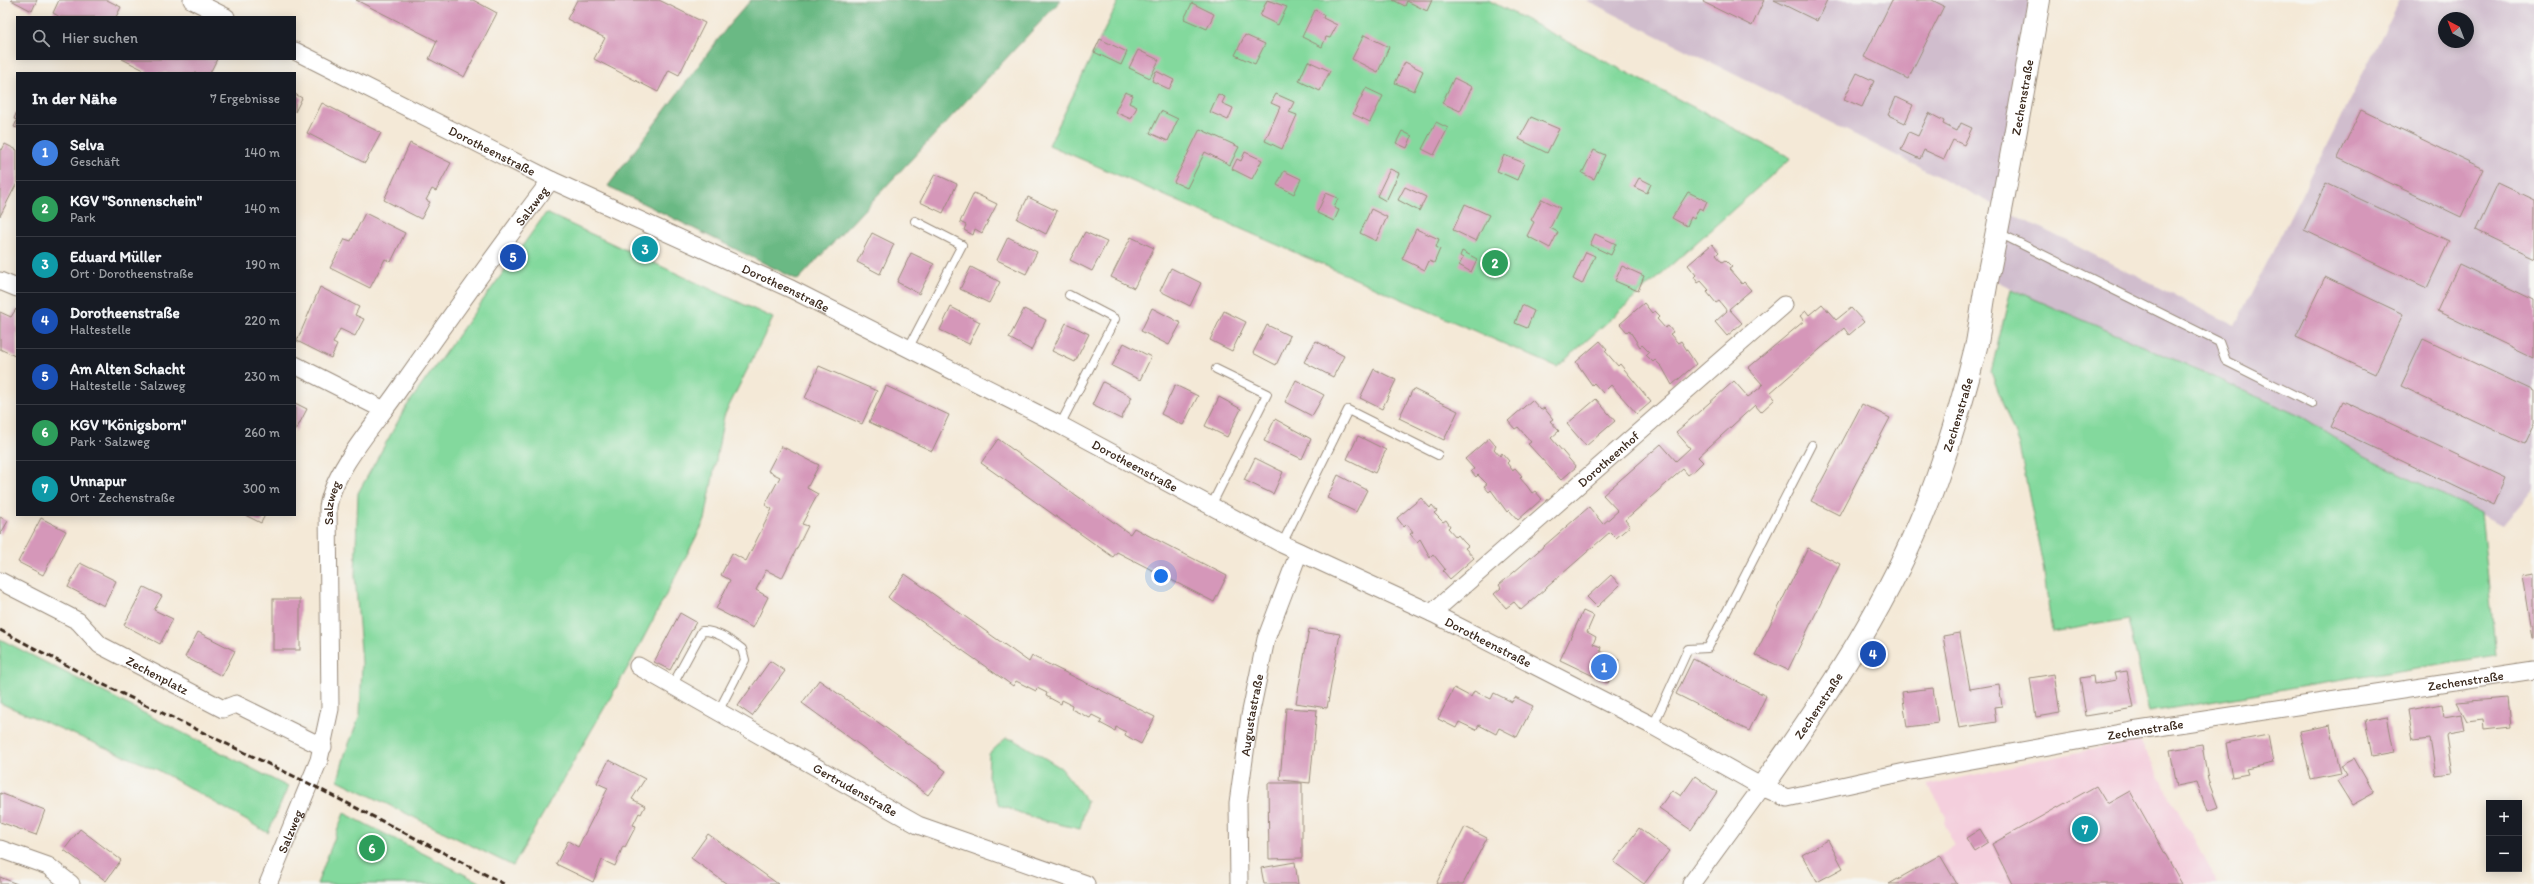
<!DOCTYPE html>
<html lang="de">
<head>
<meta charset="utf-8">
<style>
	body { margin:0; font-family:Itim,sans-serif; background:#20242c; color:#f1f3f6 }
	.controls { position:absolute; right:12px; bottom:12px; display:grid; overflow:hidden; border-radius:0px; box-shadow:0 2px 10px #0003 }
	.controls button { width:36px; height:36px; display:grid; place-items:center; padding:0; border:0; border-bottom:1px solid #363941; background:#171b24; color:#f1f3f6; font:20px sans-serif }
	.compass { position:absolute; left:2438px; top:12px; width:36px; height:36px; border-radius:50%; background:#171b24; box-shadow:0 2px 10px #0003; rotate:318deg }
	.you { position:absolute; left:1161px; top:576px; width:14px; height:14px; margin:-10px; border:3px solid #fff; border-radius:50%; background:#1a73e8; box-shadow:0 0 0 6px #1a73e833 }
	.badge { display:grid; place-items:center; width:26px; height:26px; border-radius:50%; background:#d1495b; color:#fff; font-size:13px; font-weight:700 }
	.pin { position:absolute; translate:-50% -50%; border:2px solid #fff; box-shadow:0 1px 4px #0006 }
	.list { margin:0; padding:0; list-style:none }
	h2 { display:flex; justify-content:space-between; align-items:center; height:52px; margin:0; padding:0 16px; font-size:17px }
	h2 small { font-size:13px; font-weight:400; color:#9ea1a6 }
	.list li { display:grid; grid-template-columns:26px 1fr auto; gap:12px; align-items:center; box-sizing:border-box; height:56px; padding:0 16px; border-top:1px solid #363941 }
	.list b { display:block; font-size:15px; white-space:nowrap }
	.list p { margin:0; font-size:13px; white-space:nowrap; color:#9ea1a6 }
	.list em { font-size:13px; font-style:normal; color:#9ea1a6 }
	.icon { flex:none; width:22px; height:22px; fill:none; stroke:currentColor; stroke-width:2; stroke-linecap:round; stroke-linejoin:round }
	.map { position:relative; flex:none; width:2534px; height:884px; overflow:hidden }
	.search { position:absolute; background:#171b24; box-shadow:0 2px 10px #0003; left:16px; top:16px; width:280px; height:44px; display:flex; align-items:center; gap:10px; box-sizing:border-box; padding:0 14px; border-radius:0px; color:#9ea1a6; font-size:15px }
	.panel { position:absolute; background:#171b24; box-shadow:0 2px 10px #0003; left:16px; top:72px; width:280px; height:444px; border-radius:0px }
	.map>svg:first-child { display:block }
	.built { fill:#f4cfdd }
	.industrial { fill:#d0bdcd; fill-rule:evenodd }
	.green { fill:#83d99d; stroke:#5f825e }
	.forest { fill:#6ab984; stroke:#527251 }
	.building { fill:#d597b9 }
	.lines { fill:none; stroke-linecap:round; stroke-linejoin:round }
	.lane-casing { stroke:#988a7a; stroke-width:10 }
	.street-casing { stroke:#988a7a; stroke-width:19 }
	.secondary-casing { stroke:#988a7a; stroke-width:24 }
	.lane { stroke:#fff; stroke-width:8 }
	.street { stroke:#fff; stroke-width:17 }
	.secondary { stroke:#fff; stroke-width:22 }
	.rail { stroke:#3b2a1e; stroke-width:3; stroke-dasharray:6 3; stroke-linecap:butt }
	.labels { text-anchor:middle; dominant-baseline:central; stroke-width:3; stroke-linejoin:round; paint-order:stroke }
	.street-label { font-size:13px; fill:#3b2a1e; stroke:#f6f6f2 }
</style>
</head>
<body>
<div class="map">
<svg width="2534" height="884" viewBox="0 0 2534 884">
	<rect width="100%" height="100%" fill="#f6f6f2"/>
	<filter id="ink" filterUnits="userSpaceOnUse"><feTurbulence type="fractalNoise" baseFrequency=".025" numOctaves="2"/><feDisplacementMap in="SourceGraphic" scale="8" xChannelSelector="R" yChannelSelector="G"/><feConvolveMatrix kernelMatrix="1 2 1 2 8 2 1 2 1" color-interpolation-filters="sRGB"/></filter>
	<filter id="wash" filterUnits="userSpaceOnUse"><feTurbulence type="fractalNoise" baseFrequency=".012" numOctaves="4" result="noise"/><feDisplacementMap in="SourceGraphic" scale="16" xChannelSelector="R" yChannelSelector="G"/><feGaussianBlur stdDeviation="0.9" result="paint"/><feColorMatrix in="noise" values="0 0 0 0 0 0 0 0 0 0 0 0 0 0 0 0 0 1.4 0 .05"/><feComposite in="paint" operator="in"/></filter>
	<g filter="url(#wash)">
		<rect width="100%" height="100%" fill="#f4e9d7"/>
		<polygon class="built" points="2139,739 2218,884 1957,884 1940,855 1956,846 1945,825 1946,817 1928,785"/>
		<path class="industrial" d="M1586,0H2039L2003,209L2235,326L2400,0H2534V488L2503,525L1988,277L2003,209ZM2444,18H2468V42H2444Z"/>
		<g class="green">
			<polygon points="1119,0 1488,0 1791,158 1557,367 1049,145"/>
			<polygon points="546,213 773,318 724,416 705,520 631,662 513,866 338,780 345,754 360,715 362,663 355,575 358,493 406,407"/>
			<polygon points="2011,289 2201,371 2304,418 2364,456 2481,513 2496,655 2149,712 2128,619 2052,632 2043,566 2019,446 1991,372"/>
			<polygon points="0,639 288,787 268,833 158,770 0,703"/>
			<polygon points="1006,738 1015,740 1061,768 1087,801 1080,829 1037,819 999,805 988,777 989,754"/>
			<polygon points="344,813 483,884 317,884"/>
		</g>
		<polygon class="forest" points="751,0 1061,0 798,280 608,186 729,25"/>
		<g id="blocks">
			<g class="building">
				<polygon points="11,0 37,0 32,11"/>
				<polygon points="59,0 107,0 121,7 116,17 60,17 53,13"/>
				<polygon points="356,0 473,0 497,13 464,77 429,59 437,41"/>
				<polygon points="577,0 659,0 705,23 679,75 669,70 658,92 594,59 605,38 567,19"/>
				<polygon points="1267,0 1287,7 1278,25 1260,16"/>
				<polygon points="1393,0 1432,0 1427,11 1407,1 1405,6"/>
				<polygon points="1704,0 1764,0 1752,26 1703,2"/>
				<polygon points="1774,0 1827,0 1817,21"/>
				<polygon points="1892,0 1932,0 1944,6 1908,79 1864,57"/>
				<polygon points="1192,3 1214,14 1207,29 1184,19"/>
				<polygon points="1315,10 1324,15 1323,18 1337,25 1330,38 1326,37 1322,47 1302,37"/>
				<polygon points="1245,35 1265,44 1255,64 1235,55"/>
				<polygon points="1364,35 1389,47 1378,72 1352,59"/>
				<polygon points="1100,39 1127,52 1121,65 1094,52"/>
				<polygon points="1138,50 1159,60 1150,78 1129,68"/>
				<polygon points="122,59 217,59 210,73 150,73"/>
				<polygon points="1308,61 1330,71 1320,91 1299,81"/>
				<polygon points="1405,62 1423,71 1414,91 1395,83"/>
				<polygon points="1156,71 1174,80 1169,89 1152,81"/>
				<polygon points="1857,73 1874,81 1862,107 1844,99"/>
				<polygon points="1454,78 1472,87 1460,111 1442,103"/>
				<polygon points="1366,88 1383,96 1370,122 1353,114"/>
				<polygon points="1125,92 1133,95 1129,103 1137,107 1131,119 1115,112"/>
				<polygon points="295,94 302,98 295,112"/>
				<polygon points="1218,94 1225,97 1222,103 1233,108 1228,120 1210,112"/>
				<polygon points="1276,94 1294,102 1289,112 1297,115 1282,149 1265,141 1280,107 1271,103"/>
				<polygon points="1896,97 1913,105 1905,123 1888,115"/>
				<polygon points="322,103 381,133 365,163 307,133"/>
				<polygon points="2361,110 2484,169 2461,217 2338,158"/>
				<polygon points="17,111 17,128 14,127 17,120 14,119"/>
				<polygon points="1161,111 1178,119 1168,141 1150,133"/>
				<polygon points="1929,113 1944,121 1943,124 1957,131 1961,123 1972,128 1964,145 1953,140 1944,159 1924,150 1920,159 1901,150 1909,132 1918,136"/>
				<polygon points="1531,117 1559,129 1547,153 1519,139"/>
				<polygon points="1436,122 1448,128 1434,155 1422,149"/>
				<polygon points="1200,129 1239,147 1230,165 1205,152 1187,188 1174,182"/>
				<polygon points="1402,131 1412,136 1407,148 1396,143"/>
				<polygon points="410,143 451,163 436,191 432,189 426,200 430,202 421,219 384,200"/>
				<polygon points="5,144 17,150 17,183 0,216 0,149 2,150"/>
				<polygon points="1594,150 1605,155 1594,179 1582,173"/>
				<polygon points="1245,152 1262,160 1252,179 1232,169 1237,159 1241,161"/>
				<polygon points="1504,155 1524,163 1517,180 1497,171"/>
				<polygon points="1390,169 1399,173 1386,201 1377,196"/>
				<polygon points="1284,171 1301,179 1294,194 1277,185"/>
				<polygon points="935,174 957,184 943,213 920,202"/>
				<polygon points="1639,178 1651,184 1647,193 1634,187"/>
				<polygon points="2326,183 2449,241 2427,288 2304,230"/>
				<polygon points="2498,183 2534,200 2534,258 2476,230"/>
				<polygon points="1405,187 1426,197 1419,211 1398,200"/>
				<polygon points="1688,192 1707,201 1703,210 1699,208 1694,219 1691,217 1687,226 1672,218"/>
				<polygon points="974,193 997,204 982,233 975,229 973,235 964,230 966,225 960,222"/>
				<polygon points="1326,193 1338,198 1334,208 1339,210 1334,221 1317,213"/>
				<polygon points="1028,197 1057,211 1046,234 1017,219"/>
				<polygon points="1542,199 1560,208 1550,228 1558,232 1550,248 1527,236 1534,222 1531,220"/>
				<polygon points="1465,204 1489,215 1476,241 1453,230"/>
				<polygon points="1371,209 1387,217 1376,241 1360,233"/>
				<polygon points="365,213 405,233 391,262 385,259 370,288 330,268 345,239 351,241"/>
				<polygon points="1416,229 1439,239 1436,247 1440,249 1434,263 1429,261 1425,270 1402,259"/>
				<polygon points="1085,232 1107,242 1092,271 1070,260"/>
				<polygon points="872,233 894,244 880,274 857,262"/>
				<polygon points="1595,234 1616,244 1611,255 1590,245"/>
				<polygon points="1008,237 1037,252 1026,274 997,260"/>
				<polygon points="1131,237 1154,248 1134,288 1111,277"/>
				<polygon points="1712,244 1719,252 1716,255 1722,262 1725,260 1732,267 1729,269 1742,284 1744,282 1751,290 1729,309 1742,323 1727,336 1715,322 1727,311 1719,301 1716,303 1707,292 1709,290 1701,281 1698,283 1694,277 1696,275 1688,265"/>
				<polygon points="1462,251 1477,259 1471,272 1459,265 1463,258 1460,256"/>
				<polygon points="1586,252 1595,256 1582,284 1573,279"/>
				<polygon points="911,253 934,264 919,294 897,282"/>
				<polygon points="2459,264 2534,300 2534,358 2437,311"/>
				<polygon points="1622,266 1644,276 1638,291 1615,281"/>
				<polygon points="971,267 1000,282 989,303 960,289"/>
				<polygon points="1171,268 1201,283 1190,306 1160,291"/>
				<polygon points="2325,277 2403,314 2375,374 2296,337"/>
				<polygon points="320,287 359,307 355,315 364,319 355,336 340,329 333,343 337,345 331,358 297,341"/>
				<polygon points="1644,303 1652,313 1655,311 1660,316 1657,319 1665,328 1668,326 1673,332 1670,334 1678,343 1681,341 1696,364 1672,385 1662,367 1655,360 1653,362 1646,355 1649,352 1642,345 1640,347 1629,330 1627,332 1620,324"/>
				<polygon points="1822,304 1836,320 1851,308 1864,322 1849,335 1844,328 1770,393 1775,399 1761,412 1755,405 1698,457 1703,462 1696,469 1688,475 1683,469 1625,520 1630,526 1616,538 1610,532 1521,610 1514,602 1506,608 1494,594 1501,588 1499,585 1589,507 1603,524 1618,511 1603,495 1661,444 1676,461 1690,448 1676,432 1734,381 1748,397 1756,391 1763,385 1748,368 1804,321 1800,316 1806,311 1809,315"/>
				<polygon points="1522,305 1534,311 1527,328 1515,323"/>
				<polygon points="951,307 980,322 969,344 940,330"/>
				<polygon points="1152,308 1181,323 1169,345 1141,331"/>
				<polygon points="16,309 17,310 17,357 0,349 0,312 11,317"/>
				<polygon points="1024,309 1046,320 1031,350 1009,338"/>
				<polygon points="1224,311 1246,322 1232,351 1210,340"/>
				<polygon points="1066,323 1089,334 1075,362 1052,351"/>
				<polygon points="1267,325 1290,336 1276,365 1253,353"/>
				<polygon points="2423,339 2534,391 2534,423 2524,444 2401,386"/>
				<polygon points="1316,341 1344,356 1333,377 1304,362"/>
				<polygon points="1600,341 1607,349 1605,351 1618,366 1620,364 1651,402 1637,414 1611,385 1603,393 1594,383 1592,385 1576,362"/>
				<polygon points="1124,343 1151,357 1140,380 1112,366"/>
				<polygon points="819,366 877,391 862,424 805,398"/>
				<polygon points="1374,369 1396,380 1382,409 1360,398"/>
				<polygon points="1296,380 1324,395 1312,416 1285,402"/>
				<polygon points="1103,382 1132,397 1121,419 1092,405"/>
				<polygon points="1175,385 1198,396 1183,425 1161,414"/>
				<polygon points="886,386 949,415 932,451 869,422"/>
				<polygon points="1413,389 1458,411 1444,440 1399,418"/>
				<polygon points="1219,397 1241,409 1227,437 1205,426"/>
				<polygon points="1596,399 1615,421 1586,446 1567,424"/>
				<polygon points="1532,400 1541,410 1544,408 1553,419 1550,421 1559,431 1551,438 1576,467 1561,480 1528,444 1531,442 1518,427 1515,429 1508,421"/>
				<polygon points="2343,401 2506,478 2494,505 2331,427"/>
				<polygon points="295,403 307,409 295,432"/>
				<polygon points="1862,404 1890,418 1839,515 1811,501"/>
				<polygon points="1275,419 1311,439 1302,459 1264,441"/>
				<polygon points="1358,436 1386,450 1375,473 1347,459"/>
				<polygon points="1489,438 1496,446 1494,449 1500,456 1502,453 1509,461 1507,463 1513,471 1515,468 1522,476 1520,478 1527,486 1532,493 1535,491 1542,499 1518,520 1509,510 1507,512 1491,490 1489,492 1484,486 1487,484 1478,475 1476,477 1471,471 1474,469 1465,459"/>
				<polygon points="998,439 1130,534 1134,528 1227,576 1214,602 1117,552 1113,557 981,463"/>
				<polygon points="781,446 819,465 807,488 818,494 802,524 808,526 782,578 766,570 756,590 768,597 753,628 716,609 730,580 721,575 732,553 746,561 772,509 765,505 780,477 768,471"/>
				<polygon points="1255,458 1283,472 1273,494 1244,480"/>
				<polygon points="1338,475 1367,490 1356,512 1327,498"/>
				<polygon points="1421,498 1430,508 1432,505 1437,511 1434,513 1443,522 1446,520 1450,526 1448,528 1456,537 1458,535 1463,541 1468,546 1465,548 1474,558 1450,579 1443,571 1445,569 1433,554 1430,557 1420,539 1417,542 1410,534 1413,532 1407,524 1404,527 1397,518"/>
				<polygon points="245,515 265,515 261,523"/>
				<polygon points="0,517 8,521 0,535"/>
				<polygon points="41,518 66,531 43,575 18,562"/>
				<polygon points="1808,548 1840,564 1788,670 1755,655"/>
				<polygon points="80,563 116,581 104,606 68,587"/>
				<polygon points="2534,573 2534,638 2533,638 2523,575"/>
				<polygon points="905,574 1029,662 1032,656 1155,717 1141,744 1125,735 1126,732 1116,727 1115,731 1100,723 1102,720 1092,715 1090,718 1071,709 1072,705 1062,700 1061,704 1046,696 1047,693 1037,688 1036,691 1016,681 1013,686 891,600 888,597"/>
				<polygon points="1611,575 1620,585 1597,607 1587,597"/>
				<polygon points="144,587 162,596 154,610 173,619 160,644 124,625"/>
				<rect x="273" y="599" width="27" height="51"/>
				<polygon points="1583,611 1594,616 1587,632 1596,637 1593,644 1601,647 1600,651 1619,660 1608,683 1560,660"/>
				<polygon points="680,613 696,622 670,670 654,662"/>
				<polygon points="1309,629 1340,634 1327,708 1296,703"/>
				<polygon points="198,632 235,651 222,676 185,657"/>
				<polygon points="1960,633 1970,689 1999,684 2002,706 1994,707 1996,722 1959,728 1943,636"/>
				<polygon points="1693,659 1766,696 1749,731 1676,694"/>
				<polygon points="770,661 785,671 752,716 738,706"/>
				<polygon points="2127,671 2134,708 2086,716 2080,678 2093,676 2094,684 2116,680 2114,673"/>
				<polygon points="2054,674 2060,713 2036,717 2030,678"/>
				<polygon points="819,680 946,771 928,795 802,703"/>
				<polygon points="1454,688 1471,697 1474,691 1491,699 1494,693 1512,702 1515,697 1533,706 1517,737 1499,728 1496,734 1479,725 1476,730 1459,722 1456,728 1438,719"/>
				<polygon points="1933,688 1938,723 1907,727 1902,692"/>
				<polygon points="2508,698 2511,727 2484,730 2483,719 2467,721 2457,702"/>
				<polygon points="2442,704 2444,717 2461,714 2464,731 2447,734 2446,736 2452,773 2436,775 2430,739 2413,741 2408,710"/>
				<polygon points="1286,708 1317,710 1310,783 1280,780"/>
				<polygon points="2387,716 2394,752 2372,756 2365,720"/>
				<polygon points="2330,725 2341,774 2311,780 2300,731"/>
				<polygon points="2268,735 2273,763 2246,769 2248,774 2232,777 2226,743"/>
				<polygon points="2202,745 2208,780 2218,807 2207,811 2197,782 2177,786 2170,750"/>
				<polygon points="2354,758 2374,793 2352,805 2337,781 2347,775 2341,765"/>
				<polygon points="609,760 645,779 632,799 645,806 641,814 639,813 633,825 636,826 625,847 623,846 615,866 602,860 593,882 556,864 568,841 578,847 608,788 597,783"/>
				<polygon points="1695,776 1717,792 1691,830 1659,808 1672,790 1681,796"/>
				<polygon points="1268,783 1302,783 1302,858 1269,859"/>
				<polygon points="2096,786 2107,804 2130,791 2182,884 2012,884 1992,844"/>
				<polygon points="0,793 45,810 36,835 0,822"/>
				<polygon points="1465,827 1487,838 1463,884 1436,884"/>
				<polygon points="1639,828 1669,851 1644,884 1614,862"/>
				<polygon points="80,829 121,860 106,881 64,850"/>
				<polygon points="1980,829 1988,842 1974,851 1966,838"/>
				<polygon points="708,834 746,861 778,884 727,884 691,858"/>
				<polygon points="1828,840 1843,868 1817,882 1802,855"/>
				<polygon points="1940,855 1957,884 1889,884"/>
				<polygon points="1295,862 1298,884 1264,884 1261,868"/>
				<polygon points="0,877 17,884 0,884"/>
			</g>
		</g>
	</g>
	<g filter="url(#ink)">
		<use href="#blocks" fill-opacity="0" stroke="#988a7a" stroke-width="1"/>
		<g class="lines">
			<g class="lane-casing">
				<g id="lane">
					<polyline points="1999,233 2219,342 2226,361 2312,404"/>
					<polyline points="908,349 962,245 915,221"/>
					<polyline points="1060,425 1115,319 1069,295"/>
					<polyline points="1211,506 1267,394 1216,369"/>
					<polyline points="1282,544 1348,410 1438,455"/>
					<path d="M672,686L702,631C715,630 732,641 742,649L745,660L718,712"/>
					<polyline points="1653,726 1688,649 1708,648 1812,445"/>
				</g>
			</g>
			<g class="street-casing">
				<g id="street">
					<polyline points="192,0 226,17"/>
					<path id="s1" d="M295,51L551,180L791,289L1060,425L1282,544L1432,613L1653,726L1762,787L1787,798L1905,772L2132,731L2534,670"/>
					<polyline points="0,281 17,288"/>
					<polyline points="295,365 384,410"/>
					<path id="s2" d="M0,581L78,621L100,645L223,709L236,704L323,747"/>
					<path id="s3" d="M1432,613L1784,305"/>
					<path id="s4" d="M638,666L918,825L1086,884"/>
					<polyline points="0,849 48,866 71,884"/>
					<path id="s5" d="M268,884L319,760L330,709L328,507C334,469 376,423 398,391C448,320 498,249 551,180"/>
					<path id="s6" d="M1239,884L1238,803L1250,716L1266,639L1299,552"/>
					<polyline points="1691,884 1762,787"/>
				</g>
			</g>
			<g class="secondary-casing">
				<g id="secondary">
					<path id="s7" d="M1762,787C1830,692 1896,592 1936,481C1952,436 1966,389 1977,343C1981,321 1983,298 1988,276C2007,184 2023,92 2039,0"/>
				</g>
			</g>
			<use href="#lane" class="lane"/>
			<use href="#street" class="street"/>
			<use href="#secondary" class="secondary"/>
			<polyline class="rail" points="0,630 100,683 310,784 504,884"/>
		</g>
	</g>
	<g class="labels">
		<g class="street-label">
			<text stroke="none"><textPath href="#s7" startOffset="747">Zechenstraße</textPath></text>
			<text stroke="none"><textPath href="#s1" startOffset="221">Dorotheenstraße</textPath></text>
			<text stroke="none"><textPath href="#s5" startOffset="753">Salzweg</textPath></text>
			<text stroke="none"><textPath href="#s1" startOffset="545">Dorotheenstraße</textPath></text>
			<text stroke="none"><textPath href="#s7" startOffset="423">Zechenstraße</textPath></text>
			<text stroke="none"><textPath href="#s3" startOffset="234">Dorotheenhof</textPath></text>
			<text stroke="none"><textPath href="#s1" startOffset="937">Dorotheenstraße</textPath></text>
			<text stroke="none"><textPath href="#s5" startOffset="393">Salzweg</textPath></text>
			<text stroke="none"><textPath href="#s1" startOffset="1332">Dorotheenstraße</textPath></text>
			<text stroke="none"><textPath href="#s2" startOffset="185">Zechenplatz</textPath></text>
			<text stroke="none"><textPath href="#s1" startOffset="2358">Zechenstraße</textPath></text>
			<text stroke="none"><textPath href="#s7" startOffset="99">Zechenstraße</textPath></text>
			<text stroke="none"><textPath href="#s6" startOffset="170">Augustastraße</textPath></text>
			<text stroke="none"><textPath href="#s1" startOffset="2034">Zechenstraße</textPath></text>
			<text stroke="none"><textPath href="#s4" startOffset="250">Gertrudenstraße</textPath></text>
			<text stroke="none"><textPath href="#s5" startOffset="57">Salzweg</textPath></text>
		</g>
	</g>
</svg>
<div class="controls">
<button>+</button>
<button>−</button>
</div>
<svg class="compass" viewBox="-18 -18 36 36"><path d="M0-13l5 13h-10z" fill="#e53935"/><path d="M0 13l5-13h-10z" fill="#9ea1a6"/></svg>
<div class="you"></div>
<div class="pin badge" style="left:1604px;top:667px;background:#3f7fe0">1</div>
<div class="pin badge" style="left:1495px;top:263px;background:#2e9e5b">2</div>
<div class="pin badge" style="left:645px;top:249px;background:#0f9aa8">3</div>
<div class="pin badge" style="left:1873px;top:654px;background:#1a4fb4">4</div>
<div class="pin badge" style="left:513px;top:257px;background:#1a4fb4">5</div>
<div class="pin badge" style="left:372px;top:848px;background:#2e9e5b">6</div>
<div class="pin badge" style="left:2085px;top:829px;background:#0f9aa8">7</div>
<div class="search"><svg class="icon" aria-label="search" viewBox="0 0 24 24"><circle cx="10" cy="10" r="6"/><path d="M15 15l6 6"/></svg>Hier suchen</div>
<section class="panel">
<h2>In der Nähe<small>7 Ergebnisse</small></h2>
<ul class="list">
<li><span class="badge" style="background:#3f7fe0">1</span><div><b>Selva</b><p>Geschäft</p></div><em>140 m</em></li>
<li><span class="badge" style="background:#2e9e5b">2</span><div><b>KGV &quot;Sonnenschein&quot;</b><p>Park</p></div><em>140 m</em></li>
<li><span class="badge" style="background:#0f9aa8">3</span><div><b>Eduard Müller</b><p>Ort · Dorotheenstraße</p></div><em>190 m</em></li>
<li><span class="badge" style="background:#1a4fb4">4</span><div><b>Dorotheenstraße</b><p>Haltestelle</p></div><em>220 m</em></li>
<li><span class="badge" style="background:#1a4fb4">5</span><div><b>Am Alten Schacht</b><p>Haltestelle · Salzweg</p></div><em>230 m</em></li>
<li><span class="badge" style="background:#2e9e5b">6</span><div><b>KGV &quot;Königsborn&quot;</b><p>Park · Salzweg</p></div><em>260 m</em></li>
<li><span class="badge" style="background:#0f9aa8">7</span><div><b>Unnapur</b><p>Ort · Zechenstraße</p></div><em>300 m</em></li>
</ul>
</section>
</div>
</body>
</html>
